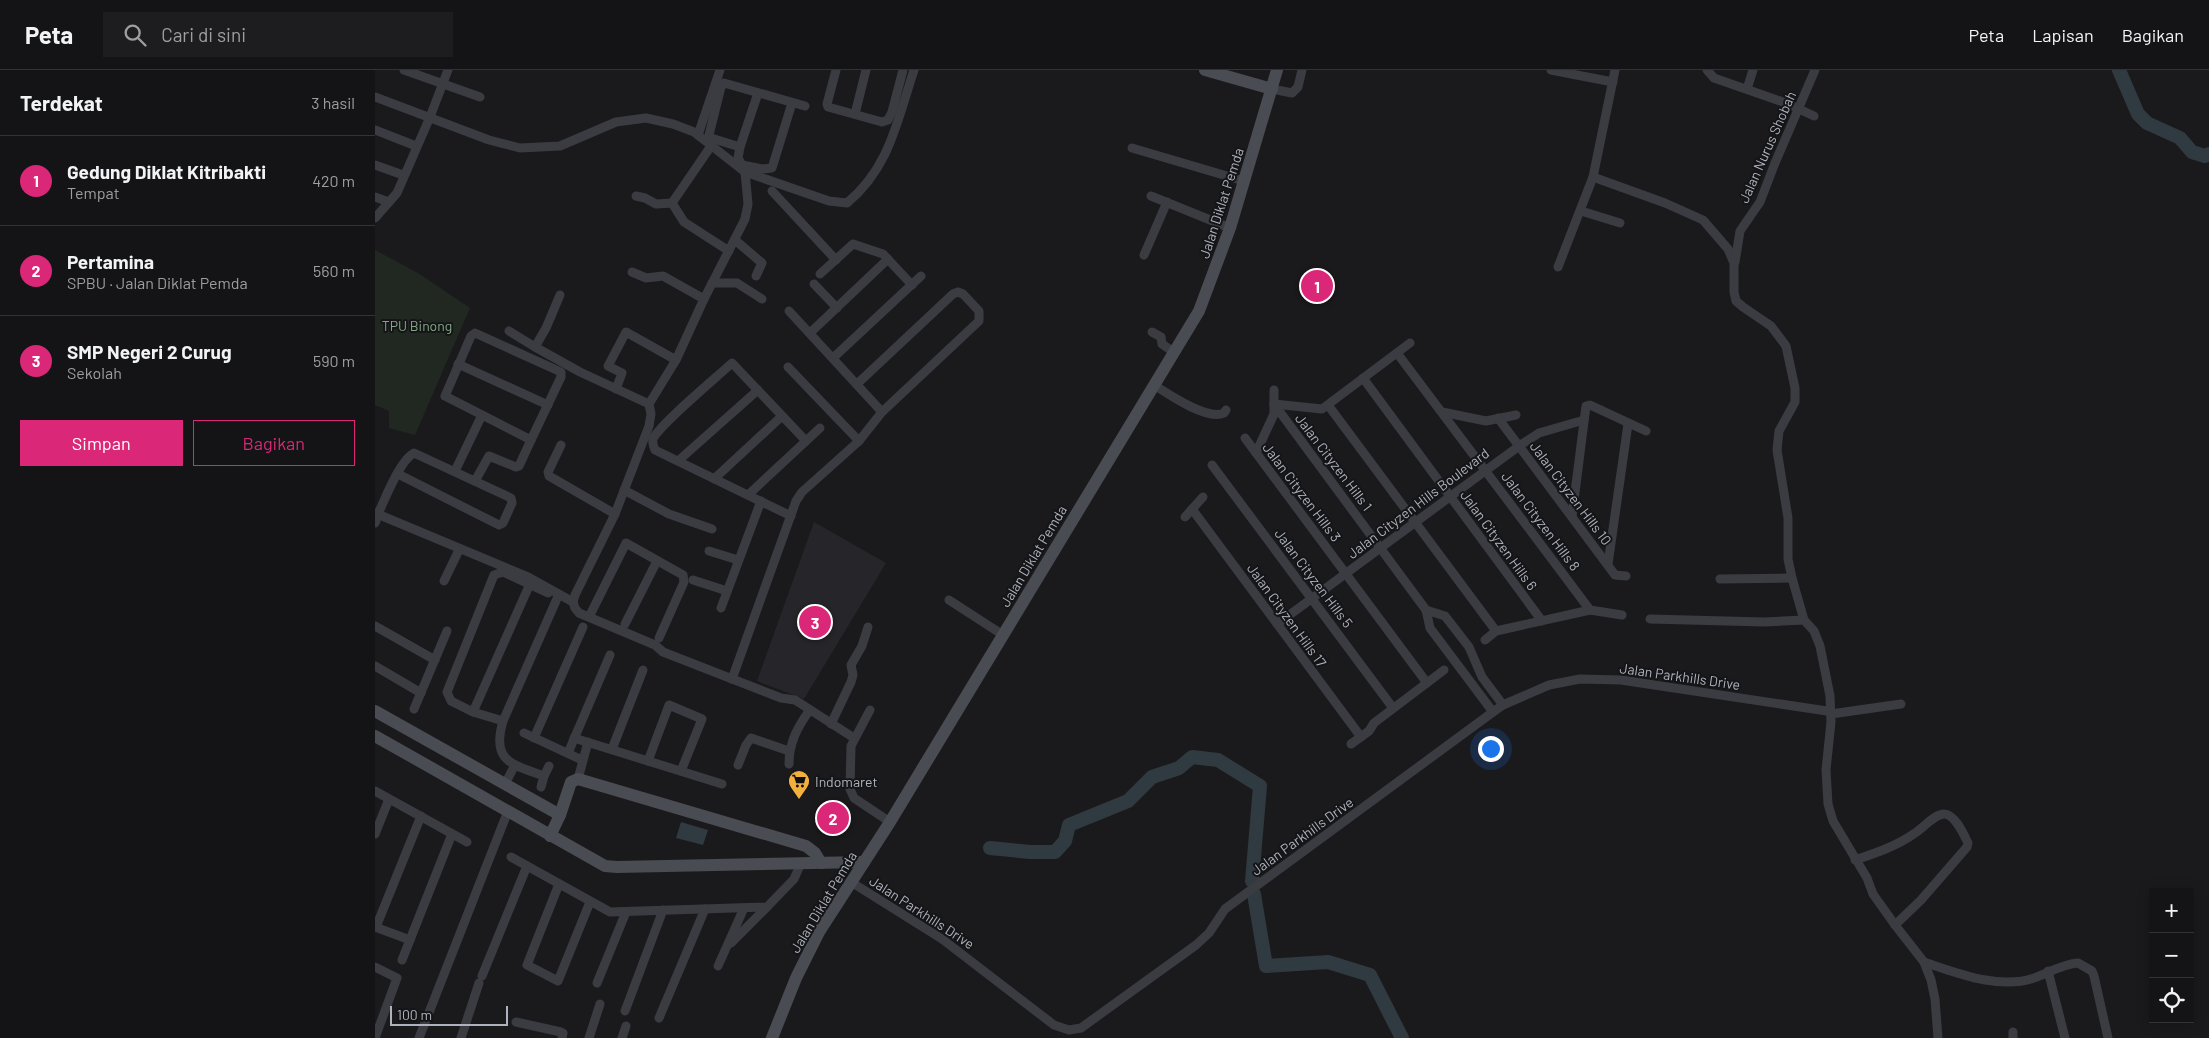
<!DOCTYPE html>
<html lang="id">
<head>
<meta charset="utf-8">
<style>
	body { margin:0; font-family:Barlow,sans-serif; background:#1d1d1f; color:#f1f3f6 }
	.controls { position:absolute; right:15px; bottom:15px; display:grid; overflow:hidden; border-radius:0px; box-shadow:0 2px 12px #0003 }
	.controls button { width:45px; height:45px; display:grid; place-items:center; padding:0; border:0; border-bottom:1px solid #333335; background:#141416; color:#f1f3f6; font:25px sans-serif }
	.scale { position:absolute; left:15px; bottom:12px; width:118px; box-sizing:border-box; padding-left:5px; border:2px solid #adb2bc; border-top:0; font-size:14px; line-height:18px; white-space:nowrap; color:#adb2bc; -webkit-text-stroke:4px #151518; paint-order:stroke }
	.you { position:absolute; left:1115px; top:678px; width:18px; height:18px; margin:-12px; border:4px solid #fff; border-radius:50%; background:#1a73e8; box-shadow:0 0 0 8px #1a73e833 }
	.badge { display:grid; place-items:center; width:32px; height:32px; border-radius:50%; background:#db2777; color:#fff; font-size:16px; font-weight:700 }
	.pin { position:absolute; translate:-50% -50%; border:2px solid #fff; box-shadow:0 1px 5px #0006 }
	.list { margin:0; padding:0; list-style:none }
	h2 { display:flex; justify-content:space-between; align-items:center; height:65px; margin:0; padding:0 20px; font-size:21px }
	h2 small { font-size:16px; font-weight:400; color:#9d9ea1 }
	.list li { display:grid; grid-template-columns:32px 1fr auto; gap:15px; align-items:center; box-sizing:border-box; height:90px; padding:0 20px; border-top:1px solid #333335 }
	.list b { display:block; font-size:19px; white-space:nowrap }
	.list p { margin:0; font-size:16px; white-space:nowrap; color:#9d9ea1 }
	.list em { font-size:16px; font-style:normal; color:#9d9ea1 }
	.actions { display:flex; gap:10px; padding:15px 20px }
	.actions a { flex:1; padding:11px 0; border:1px solid #db2777; border-radius:0px; text-align:center; font-size:18px; color:#db2777 }
	.actions .main { background:#db2777; color:#fff }
	.icon { flex:none; width:28px; height:28px; fill:none; stroke:currentColor; stroke-width:2; stroke-linecap:round; stroke-linejoin:round }
	.map { position:relative; flex:none; width:1834px; height:968px; overflow:hidden }
	header { display:flex; align-items:center; gap:30px; box-sizing:border-box; height:70px; padding:0 25px; background:#141416; border-bottom:1px solid #333335 }
	header strong { font-size:24px }
	nav { display:flex; gap:28px; margin-inline-start:auto; font-size:18px }
	.search { width:350px; height:45px; background:#1d1d1f; display:flex; align-items:center; gap:12px; box-sizing:border-box; padding:0 18px; border-radius:0px; color:#9d9ea1; font-size:19px }
	main { display:flex }
	aside { flex:1; background:#141416 }
	.map>svg:first-child { display:block }
	.built { fill:#26262a }
	.green { fill:#202821 }
	.water { fill:#303a41 }
	.lines { fill:none; stroke-linecap:round; stroke-linejoin:round }
	.river { stroke:#303a41; stroke-width:14 }
	.street { stroke:#3b3c42; stroke-width:9 }
	.secondary { stroke:#494c52; stroke-width:12 }
	.labels { text-anchor:middle; dominant-baseline:central; stroke-width:4; stroke-linejoin:round; paint-order:stroke }
	.street-label { font-size:14px; fill:#adb2bc; stroke:#151518 }
	.park-label { font-size:14px; fill:#84a786; stroke:#151518 }
	.poi-label { font-size:14px; fill:#adb2bc; stroke:#151518; text-anchor:start }
</style>
</head>
<body>
<header>
<strong>Peta</strong>
<div class="search"><svg class="icon" aria-label="search" viewBox="0 0 24 24"><circle cx="10" cy="10" r="6"/><path d="M15 15l6 6"/></svg>Cari di sini</div>
<nav><a>Peta</a><a>Lapisan</a><a>Bagikan</a></nav>
</header>
<main>
<aside>
<h2>Terdekat<small>3 hasil</small></h2>
<ul class="list">
<li><span class="badge">1</span><div><b>Gedung Diklat Kitribakti</b><p>Tempat</p></div><em>420 m</em></li>
<li><span class="badge">2</span><div><b>Pertamina</b><p>SPBU · Jalan Diklat Pemda</p></div><em>560 m</em></li>
<li><span class="badge">3</span><div><b>SMP Negeri 2 Curug</b><p>Sekolah</p></div><em>590 m</em></li>
</ul>
<div class="actions"><a class="main">Simpan</a><a>Bagikan</a></div>
</aside>
<div class="map">
<svg width="1834" height="968" viewBox="0 0 1834 968">
	<rect width="100%" height="100%" fill="#1a1a1d"/>
	<polygon class="built" points="439,452 511,493 429,629 382,611"/>
	<polygon class="green" points="0,180 43,203 95,238 40,365 14,358 14,341 0,335"/>
	<polygon class="water" points="306,752 333,760 328,775 301,768"/>
	<g class="lines">
		<g class="river">
			<polyline points="1744,0 1763,44 1772,53 1805,68 1817,82 1830,86 1834,84"/>
			<polyline points="615,778 655,782 680,782 690,771 694,755 753,731 777,707 804,698 817,687 843,690 885,716 877,811"/>
			<polyline points="879,824 891,896 953,892 995,905 1027,968"/>
		</g>
		<g class="street">
			<polyline points="29,0 105,27"/>
			<polyline points="461,0 452,34 453,37 507,52 513,50 517,42 528,0"/>
			<polyline points="1176,0 1238,12"/>
			<polyline points="1332,0 1339,8 1411,33 1439,46"/>
			<polyline points="897,19 917,23 923,17 927,0"/>
			<polyline points="1372,19 1378,0"/>
			<polyline points="0,27 114,70 145,78 185,76 241,52 271,48 298,54 319,62 370,102 373,134 370,149 329,229 301,290 274,334 276,344 274,356 240,444 200,525 198,532"/>
			<polyline points="417,33 397,98 387,99 367,95 363,88 365,77 336,68 334,65 346,17 349,13 430,36"/>
			<polyline points="480,44 491,0"/>
			<polyline points="0,60 41,76"/>
			<polyline points="323,65 345,0"/>
			<polyline points="365,77 383,23"/>
			<polyline points="757,78 869,111"/>
			<polyline points="0,95 28,105"/>
			<path d="M370,102L454,131L472,133C515,97 522,51 539,0"/>
			<polyline points="1218,107 1290,133 1328,150 1353,179 1359,193 1359,222 1361,231 1368,237 1396,256 1411,276 1420,318 1420,332 1404,361 1402,380 1413,448 1413,489 1417,508 1429,550 1439,561 1445,576 1455,626 1456,652 1451,700 1453,734 1458,751 1492,808 1498,824 1520,855 1549,892 1556,910 1560,929 1563,968"/>
			<polyline points="397,121 461,190"/>
			<polyline points="261,126 270,128 281,134 297,133 309,152 354,181"/>
			<polyline points="776,126 855,158"/>
			<polyline points="0,127 14,132"/>
			<polyline points="297,133 336,76"/>
			<polyline points="1206,141 1245,153"/>
			<polyline points="0,148 22,123 55,47 73,0"/>
			<polyline points="360,170 387,193 381,206"/>
			<polyline points="769,185 792,132"/>
			<polyline points="1360,192 1365,161 1385,132 1400,93 1440,0"/>
			<polyline points="1183,197 1218,107 1240,0"/>
			<polyline points="257,202 271,208 288,206 329,229"/>
			<polyline points="445,204 478,174 508,184 537,215"/>
			<polyline points="337,213 362,213 387,229"/>
			<polyline points="439,214 462,238"/>
			<polyline points="185,225 171,258 160,277 205,302 274,334"/>
			<polyline points="414,241 507,342"/>
			<polyline points="134,261 160,277"/>
			<polyline points="777,262 786,267 787,274 800,283"/>
			<polygon points="100,263 186,302 186,307 156,370 70,326 96,266"/>
			<polyline points="435,263 513,189"/>
			<polyline points="1022,283 1215,540"/>
			<polyline points="458,288 546,206"/>
			<polyline points="83,294 173,335"/>
			<polyline points="413,297 484,371"/>
			<polyline points="988,308 1167,551"/>
			<path d="M779,315C793,324 832,351 849,343L851,340"/>
			<polyline points="241,319 247,303 233,296 251,262 301,290"/>
			<polyline points="899,334 1051,540 1055,558 1118,642"/>
			<polyline points="899,334 947,339 1035,273"/>
			<polyline points="953,335 1121,561"/>
			<polyline points="1067,342 1111,351 1141,345"/>
			<polyline points="1123,348 1240,505 1251,506"/>
			<polyline points="870,368 1052,613"/>
			<polyline points="186,375 173,402 174,406 240,444"/>
			<polyline points="881,383 899,344 899,320"/>
			<polyline points="303,391 383,320"/>
			<polyline points="837,395 1018,638"/>
			<polyline points="80,401 107,345"/>
			<polyline points="339,409 407,346"/>
			<polyline points="100,411 114,386 141,397 144,396 156,370"/>
			<polyline points="249,420 294,444 337,459"/>
			<polyline points="373,425 445,358"/>
			<polyline points="817,439 986,667"/>
			<polyline points="0,443 153,507 198,532 200,538 204,543 280,575 288,582 406,628 420,630 479,668"/>
			<path d="M3,444C10,429 25,390 39,383L136,428L137,433L128,453L124,455L23,404"/>
			<path d="M416,446L280,380C279,377 277,374 278,369C284,355 342,307 357,293L431,371"/>
			<polyline points="1197,446 1211,336 1215,335 1271,361"/>
			<polyline points="810,447 828,427"/>
			<polyline points="0,453 1,451"/>
			<polyline points="334,481 363,490"/>
			<polyline points="1233,494 1253,354"/>
			<polyline points="1345,509 1417,508"/>
			<polyline points="318,510 352,521"/>
			<polyline points="69,511 84,480"/>
			<polyline points="574,530 628,565"/>
			<polyline points="346,538 386,431"/>
			<polyline points="1051,540 1070,546 1094,577 1107,607 1128,635"/>
			<polyline points="214,547 251,473 308,505 309,512 284,568"/>
			<polyline points="1275,549 1389,552 1429,550"/>
			<polyline points="250,554 282,491"/>
			<polyline points="902,554 1144,376 1164,363 1209,350"/>
			<polyline points="0,556 60,590"/>
			<polyline points="1110,570 1121,561 1215,540 1247,545"/>
			<polyline points="0,596 46,623"/>
			<polyline points="357,609 421,431 427,422 484,371 507,342 604,251 604,241 588,224 583,222 578,224 482,314"/>
			<polyline points="39,639 72,561"/>
			<polyline points="495,640 476,676 475,719 479,728 515,752"/>
			<polyline points="98,642 76,631 72,622 119,505 128,502 173,523"/>
			<polyline points="1456,644 1526,634"/>
			<polyline points="128,651 98,642 154,516"/>
			<polyline points="456,654 476,612 478,605 476,595 487,576 493,557"/>
			<polyline points="149,663 207,690"/>
			<polyline points="159,668 208,557"/>
			<polyline points="199,668 347,714"/>
			<polyline points="976,674 994,661 999,653 1069,600"/>
			<polyline points="237,679 268,600"/>
			<polyline points="193,683 235,585"/>
			<polyline points="273,691 294,635 327,649 306,701"/>
			<path d="M414,694C414,673 422,658 434,641"/>
			<polyline points="363,695 371,675 376,668 414,681"/>
			<polyline points="169,706 174,696"/>
			<polyline points="203,709 213,672"/>
			<polyline points="130,714 140,695"/>
			<path d="M166,717L169,706C137,694 116,692 128,651L184,524"/>
			<polyline points="0,721 92,772"/>
			<polyline points="0,764 14,729"/>
			<polyline points="136,787 235,842 392,837 419,809 426,793"/>
			<path d="M1480,790C1501,783 1522,776 1540,763C1548,758 1560,744 1569,744C1580,744 1589,765 1593,773L1592,777L1546,830L1520,855"/>
			<polyline points="476,812 567,869 679,955 694,960 706,958 821,875 834,863 850,839 1118,642 1128,635 1174,615 1205,609 1246,610 1452,641"/>
			<polyline points="184,814 152,895 183,911 215,832"/>
			<polyline points="0,857 35,870"/>
			<polyline points="1,857 46,746"/>
			<polyline points="356,873 392,837"/>
			<polyline points="27,890 77,764"/>
			<path d="M1549,892C1582,903 1624,920 1659,908C1674,903 1687,894 1703,893L1717,901L1719,906L1733,968"/>
			<polyline points="343,896 369,838"/>
			<polyline points="0,897 22,908 0,968"/>
			<polyline points="1673,901 1690,968"/>
			<polyline points="107,906 152,796"/>
			<polyline points="222,913 251,842"/>
			<polyline points="250,941 288,840"/>
			<polyline points="284,948 330,839"/>
			<polyline points="141,952 186,962 188,963 187,968"/>
			<polyline points="44,968 133,741"/>
			<polyline points="86,968 104,913"/>
			<polyline points="214,968 225,934"/>
			<polyline points="247,968 251,956"/>
			<polyline points="1638,968 1638,962"/>
		</g>
		<g class="secondary">
			<polyline points="830,0 897,19"/>
			<polyline points="0,641 185,745"/>
			<polyline points="0,666 230,796 242,797 489,792"/>
			<polyline points="175,766 185,745 196,712 203,709 431,776 440,783 446,793"/>
			<polyline points="397,968 421,908 444,862 515,752 824,241 855,158 902,0"/>
		</g>
	</g>
	<defs>
		<g id="supermarket-pin" transform="scale(1.125)"><path d="M0 17L-7.5 6A9.5 9.5 0 1 1 7.5 6Z" fill="#f2b13d" stroke="#151518"/><path d="M-6-5.5h2.5l.6 2H6L4.5 2H-2.5L-4.4-4H-6ZM-1.5 3.2a1.3 1.3 0 1 0 .1 0ZM3 3.2a1.3 1.3 0 1 0 .1 0Z" fill="#111"/></g>
	</defs>
	<g fill-rule="evenodd">
		<use href="#supermarket-pin" x="424" y="711"/>
	</g>
	<g class="labels">
		<g class="street-label">
			<text transform="translate(1392 77) rotate(-66)">Jalan Nurus Shobah</text>
			<text transform="translate(846 133) rotate(-72)">Jalan Diklat Pemda</text>
			<text transform="translate(959 392) rotate(53)">Jalan Cityzen Hills 1</text>
			<text transform="translate(927 422) rotate(53)">Jalan Cityzen Hills 3</text>
			<text transform="translate(1196 423) rotate(53)">Jalan Cityzen Hills 10</text>
			<text transform="translate(1043 433) rotate(-37)">Jalan Cityzen Hills Boulevard</text>
			<text transform="translate(1166 451) rotate(53)">Jalan Cityzen Hills 8</text>
			<text transform="translate(1124 470) rotate(54)">Jalan Cityzen Hills 6</text>
			<text transform="translate(658 486) rotate(-59)">Jalan Diklat Pemda</text>
			<text transform="translate(939 508) rotate(53)">Jalan Cityzen Hills 5</text>
			<text transform="translate(912 545) rotate(54)">Jalan Cityzen Hills 17</text>
			<text transform="translate(1305 606) rotate(8)">Jalan Parkhills Drive</text>
			<text transform="translate(927 766) rotate(-36)">Jalan Parkhills Drive</text>
			<text transform="translate(448 832) rotate(-59)">Jalan Diklat Pemda</text>
			<text transform="translate(547 842) rotate(33)">Jalan Parkhills Drive</text>
		</g>
		<g class="park-label">
			<text x="42" y="255">TPU Binong</text>
		</g>
		<g class="poi-label">
			<text x="440" y="711">Indomaret</text>
		</g>
	</g>
</svg>
<div class="controls">
<button>+</button>
<button>−</button>
<button><svg class="icon" aria-label="locate" viewBox="0 0 24 24"><circle cx="12" cy="12" r="6"/><path d="M12 2v4M12 18v4M2 12h4M18 12h4"/></svg></button>
</div>
<div class="scale">100 m</div>
<div class="you"></div>
<div class="pin badge" style="left:942px;top:216px">1</div>
<div class="pin badge" style="left:458px;top:748px">2</div>
<div class="pin badge" style="left:440px;top:552px">3</div>
</div>
</main>
</body>
</html>
